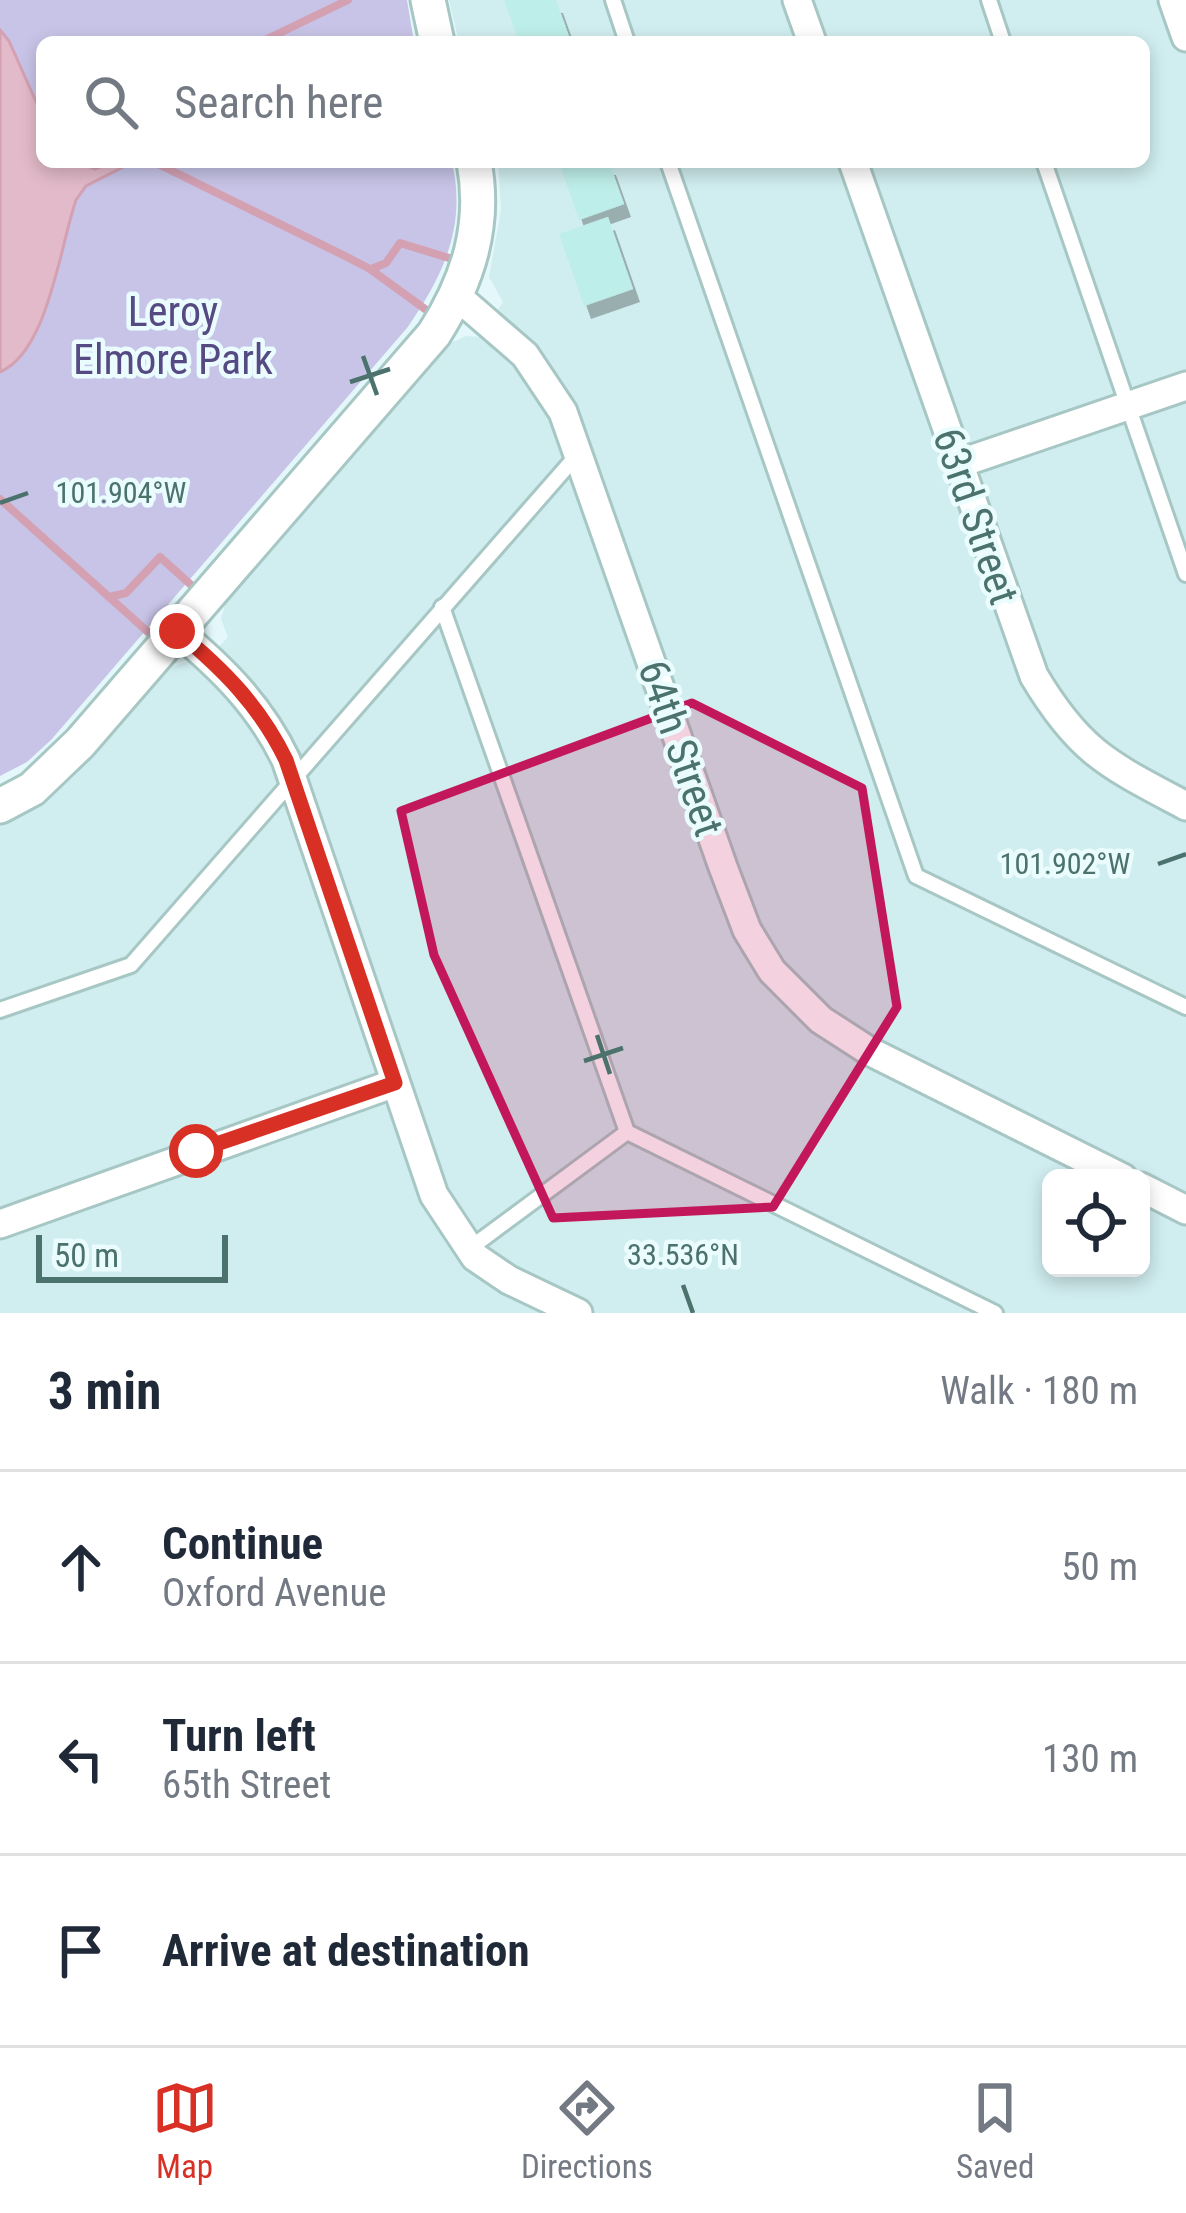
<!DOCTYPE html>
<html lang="en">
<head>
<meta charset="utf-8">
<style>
	body { margin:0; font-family:"Roboto Condensed",sans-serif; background:#f6f6f7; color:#1f2937 }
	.controls { position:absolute; right:36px; bottom:36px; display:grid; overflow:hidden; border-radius:18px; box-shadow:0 6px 18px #0003 }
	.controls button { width:108px; height:108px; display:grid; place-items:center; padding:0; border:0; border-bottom:3px solid #e0e1e3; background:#fff; color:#1f2937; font:60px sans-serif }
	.scale { position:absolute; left:36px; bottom:30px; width:192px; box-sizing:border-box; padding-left:12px; border:6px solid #4b726c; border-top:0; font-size:33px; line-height:42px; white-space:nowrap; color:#4b726c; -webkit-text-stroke:9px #eafcfe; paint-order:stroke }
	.stop { position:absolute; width:36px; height:36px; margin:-27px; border:9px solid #d93025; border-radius:50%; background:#fff }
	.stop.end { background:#d93025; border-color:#fff; box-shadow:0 3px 12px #0008 }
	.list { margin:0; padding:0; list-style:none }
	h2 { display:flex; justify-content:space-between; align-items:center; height:156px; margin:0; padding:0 48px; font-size:51px }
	h2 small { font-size:39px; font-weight:400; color:#747a83 }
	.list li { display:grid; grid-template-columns:78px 1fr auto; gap:36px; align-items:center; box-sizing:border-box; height:192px; padding:0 48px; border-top:3px solid #e0e1e3 }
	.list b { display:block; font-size:45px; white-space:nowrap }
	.list p { margin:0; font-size:39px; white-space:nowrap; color:#747a83 }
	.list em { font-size:39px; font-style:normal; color:#747a83 }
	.icon { flex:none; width:66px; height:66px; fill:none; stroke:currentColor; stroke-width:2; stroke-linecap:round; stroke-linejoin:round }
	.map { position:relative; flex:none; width:1186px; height:1313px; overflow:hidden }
	.search { position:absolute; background:#fff; box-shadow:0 6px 18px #0003; left:36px; right:36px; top:36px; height:132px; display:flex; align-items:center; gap:30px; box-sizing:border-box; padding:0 42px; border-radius:18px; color:#747a83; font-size:45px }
	.sheet { height:732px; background:#fff }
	nav { display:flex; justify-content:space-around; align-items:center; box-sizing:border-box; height:168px; border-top:3px solid #e0e1e3; background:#fff; font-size:33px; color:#747a83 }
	nav a { display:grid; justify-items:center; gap:6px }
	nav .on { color:#d93025 }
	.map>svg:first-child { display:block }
	.residential { fill:#d0edef; fill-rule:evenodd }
	.green { fill:#c7c4e7 }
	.water { fill:#e3bac9; stroke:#d4a1b3; stroke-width:3 }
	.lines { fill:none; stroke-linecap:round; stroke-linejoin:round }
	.stream { stroke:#d4a1b3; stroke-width:8 }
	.building { fill:#beeee9; filter:url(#shadow) }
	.service-casing { stroke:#a7c7c4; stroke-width:20 }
	.minor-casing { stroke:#a7c7c4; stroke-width:33 }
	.tertiary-casing { stroke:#a7c7c4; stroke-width:39 }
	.service { stroke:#fff; stroke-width:14 }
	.minor { stroke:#fff; stroke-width:27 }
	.tertiary { stroke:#fff; stroke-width:33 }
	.route { stroke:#d93025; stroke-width:15 }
	.marked { fill:#c2185b; fill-opacity:0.2; stroke:#c2185b; stroke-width:9; stroke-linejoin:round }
	.ticks { fill:none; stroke:#4b726c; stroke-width:4.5 }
	.labels { text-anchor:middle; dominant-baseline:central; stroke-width:9; stroke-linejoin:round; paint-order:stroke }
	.park-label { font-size:42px; fill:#554a82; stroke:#eafcfe }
	.street-label { font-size:42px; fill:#4b726c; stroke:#eafcfe }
	.ticks-label { font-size:30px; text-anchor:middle; fill:#4b726c; stroke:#eafcfe; stroke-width:9; stroke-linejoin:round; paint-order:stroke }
</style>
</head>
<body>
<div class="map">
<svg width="1186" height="1313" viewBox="0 0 1186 1313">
	<defs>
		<filter id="shadow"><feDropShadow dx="7" dy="13" stdDeviation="0" flood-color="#0004"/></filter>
	</defs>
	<rect width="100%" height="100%" fill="#e4f8fb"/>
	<path class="residential" d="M449,0H1186V1313H0V822L44,800L72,778L170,668L186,662L201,666L228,637L221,619L226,601L449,344L466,336L480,337L503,302L489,277L501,210L498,162H1144V42H459ZM1051,1178H1141V1268H1051Z"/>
	<path class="green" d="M0,0H407L414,42H42V162H452C467,227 443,276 407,328L51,740L27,762L0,776Z"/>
	<path class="water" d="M0,30L9,41L42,115V162H78L95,169L113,162L131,163L86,186L76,200C60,246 48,352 0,372Z"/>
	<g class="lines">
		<g class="stream">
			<polyline points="261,42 348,0"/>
			<polyline points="131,163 156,163 341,254 370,269 436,317"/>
			<polyline points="371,269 386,263 400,243 462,262"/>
			<polyline points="0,499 158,641"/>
			<polyline points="109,597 126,593 160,557 200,593"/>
		</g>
	</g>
	<g class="building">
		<polygon points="504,0 556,0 571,42 519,42"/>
		<polygon points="559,162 609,162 624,204 579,220"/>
		<polygon points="608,217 633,289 584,306 559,234"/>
	</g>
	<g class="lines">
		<g class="service-casing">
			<g id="service">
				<polyline points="613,0 627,42"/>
				<polyline points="989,0 1003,42"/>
				<polyline points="668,162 916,876 1186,1007"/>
				<polyline points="1044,162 1186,574"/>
				<polyline points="442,607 627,1132 995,1313"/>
				<polyline points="0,1010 131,965 578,454"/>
				<polyline points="469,1249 627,1132"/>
			</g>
		</g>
		<g class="minor-casing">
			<g id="minor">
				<polyline points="797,0 812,42"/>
				<polyline points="1173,0 1186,37"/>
				<path d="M853,162L1034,676C1080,753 1109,765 1186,806"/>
				<polyline points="458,297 525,355 563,412 723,867 747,930 772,971 821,1020 869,1051 1123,1178"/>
				<polyline points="958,464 1186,386"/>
				<path d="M177,631C223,669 260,706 286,760L434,1195L475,1257L509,1280L578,1313"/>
				<polyline points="1141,1187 1186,1210"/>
				<polyline points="0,1224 395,1083"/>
			</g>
		</g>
		<g class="tertiary-casing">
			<g id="tertiary">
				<polyline points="428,0 437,42"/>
				<path d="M0,806L32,789L80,743L434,334C468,281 486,225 474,162"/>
			</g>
		</g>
		<use href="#service" class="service"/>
		<use href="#minor" class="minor"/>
		<use href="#tertiary" class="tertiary"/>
	</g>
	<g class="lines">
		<path class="route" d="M177,631C223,669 260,706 286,760L395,1083L196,1151"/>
	</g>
	<path class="marked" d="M692,703L862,788L897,1007L773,1207L553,1218L434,955L401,811Z"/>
	<path class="ticks" d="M363,356L377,395M350,382L390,369M0,503L28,493M1158,864L1186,854M597,1035L610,1074M584,1061L623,1048M683,1285L693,1313"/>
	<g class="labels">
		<g class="park-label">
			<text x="173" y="311">Leroy<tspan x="173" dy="48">Elmore Park</tspan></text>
		</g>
		<g class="street-label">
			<text transform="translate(976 516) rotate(71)">63rd Street</text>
			<text transform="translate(681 748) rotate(71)">64th Street</text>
		</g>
	</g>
	<g class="ticks-label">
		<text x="121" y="503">101.904°W</text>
		<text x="1065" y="874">101.902°W</text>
		<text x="683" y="1265">33.536°N</text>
	</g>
</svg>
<div class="controls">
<button><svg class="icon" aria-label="locate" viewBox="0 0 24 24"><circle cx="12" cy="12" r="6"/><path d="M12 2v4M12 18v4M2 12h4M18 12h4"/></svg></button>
</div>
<div class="scale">50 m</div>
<div class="stop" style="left:196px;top:1151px"></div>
<div class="stop end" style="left:177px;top:631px"></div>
<div class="search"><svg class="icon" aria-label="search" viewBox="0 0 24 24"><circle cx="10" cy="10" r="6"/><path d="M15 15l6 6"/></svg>Search here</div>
</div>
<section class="sheet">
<h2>3 min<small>Walk · 180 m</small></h2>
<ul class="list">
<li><svg class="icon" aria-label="ahead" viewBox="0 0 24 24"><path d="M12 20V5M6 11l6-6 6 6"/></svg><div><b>Continue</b><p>Oxford Avenue</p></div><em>50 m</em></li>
<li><svg class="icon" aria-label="left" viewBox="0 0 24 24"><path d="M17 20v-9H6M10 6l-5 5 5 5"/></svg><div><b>Turn left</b><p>65th Street</p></div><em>130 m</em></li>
<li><svg class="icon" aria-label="arrive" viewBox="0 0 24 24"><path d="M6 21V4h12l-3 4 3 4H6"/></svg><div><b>Arrive at destination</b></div></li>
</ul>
</section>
<nav>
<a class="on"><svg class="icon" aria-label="map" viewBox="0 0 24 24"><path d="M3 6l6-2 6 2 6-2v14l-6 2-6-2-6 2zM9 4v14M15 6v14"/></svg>Map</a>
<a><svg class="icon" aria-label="directions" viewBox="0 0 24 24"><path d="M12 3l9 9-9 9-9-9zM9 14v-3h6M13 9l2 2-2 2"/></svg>Directions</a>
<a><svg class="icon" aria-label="saved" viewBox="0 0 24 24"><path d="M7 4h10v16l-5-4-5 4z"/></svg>Saved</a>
</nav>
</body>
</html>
